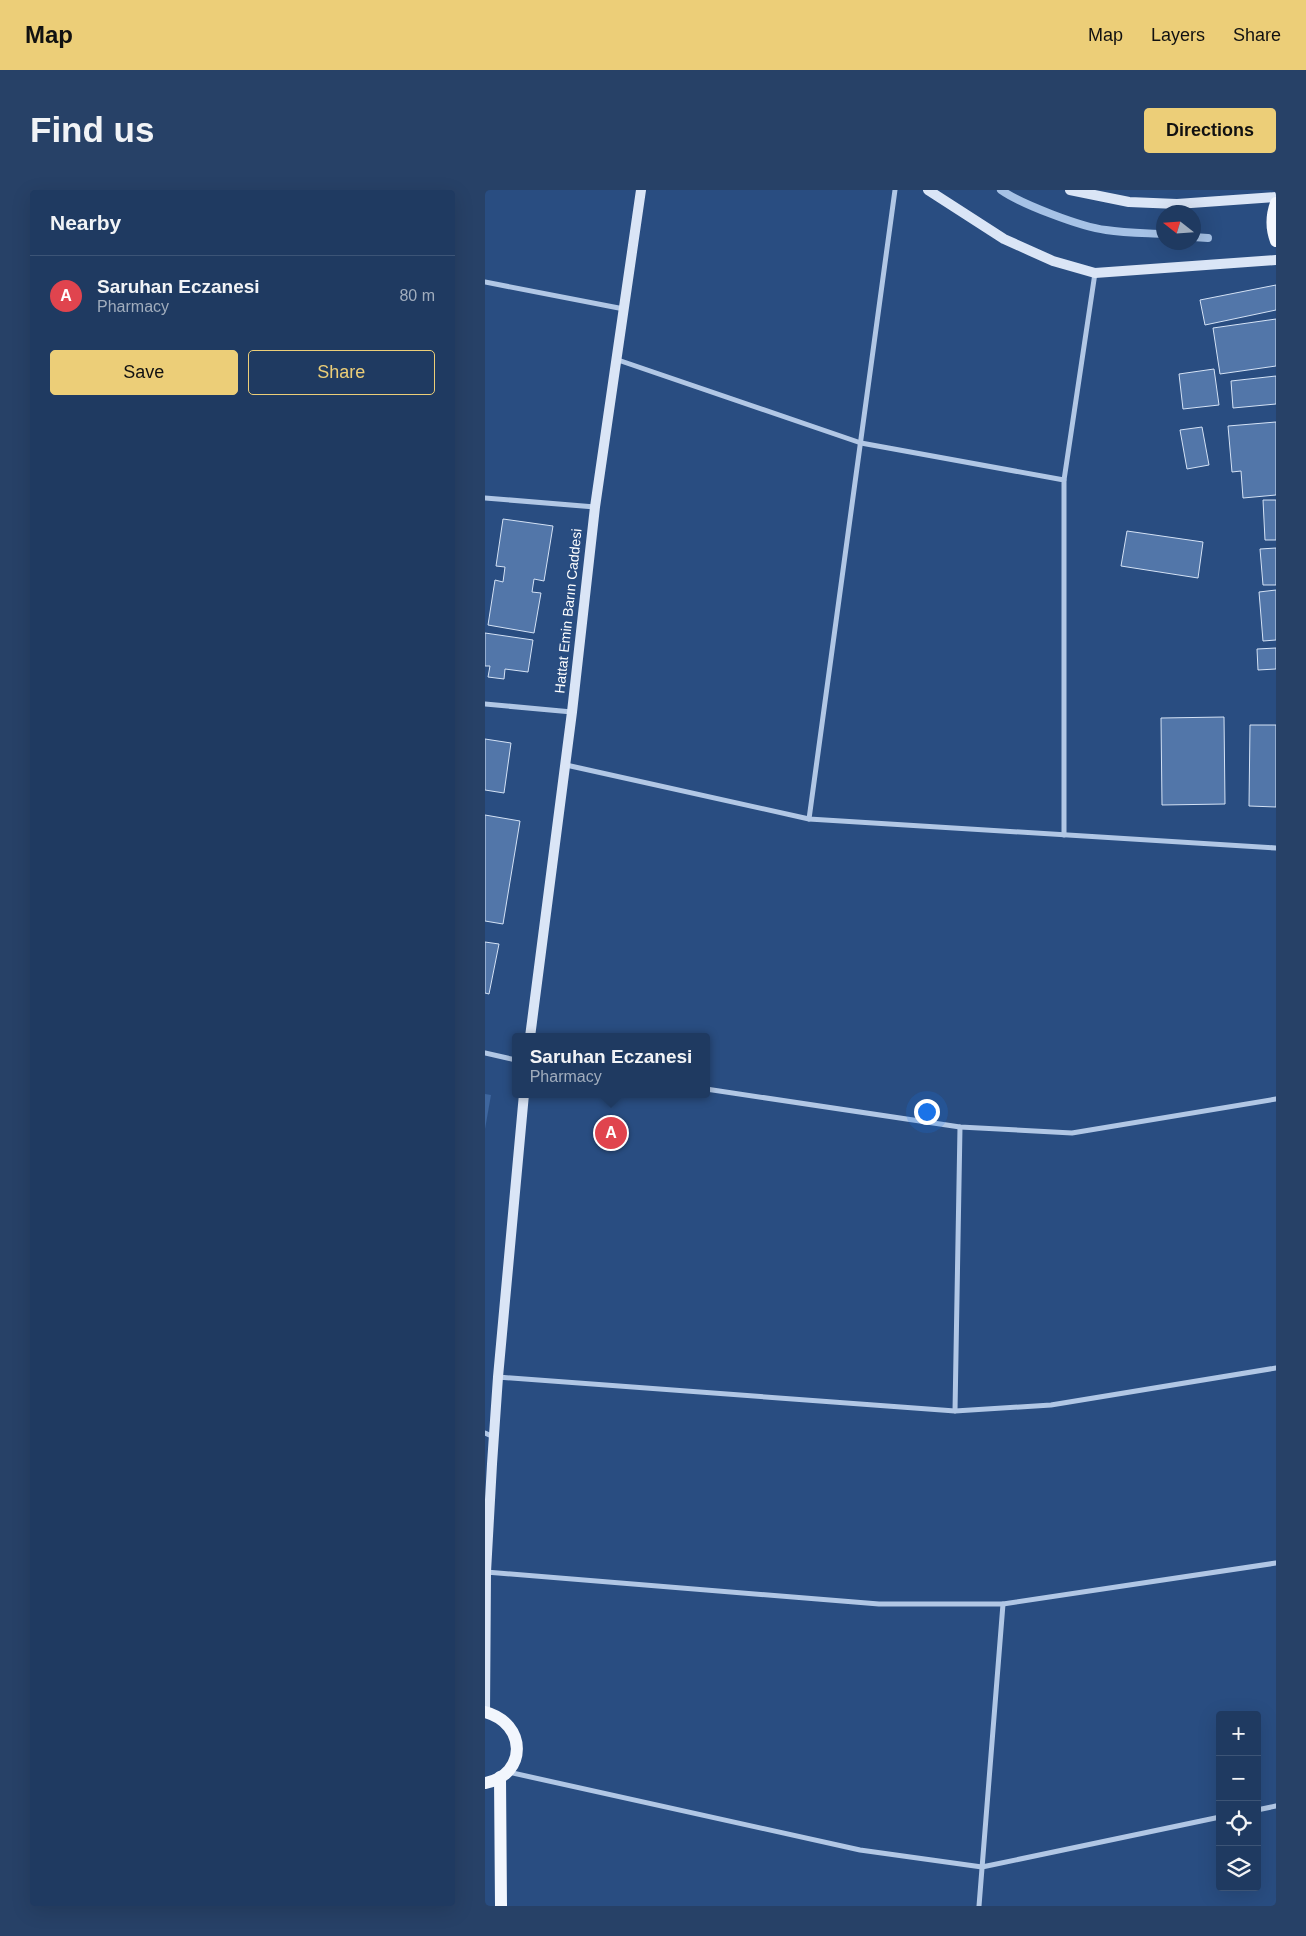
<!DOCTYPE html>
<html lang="en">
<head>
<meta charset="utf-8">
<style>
	body { margin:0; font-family:Arial,sans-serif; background:#274167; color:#f1f3f6 }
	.controls { position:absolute; right:15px; bottom:15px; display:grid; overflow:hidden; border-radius:5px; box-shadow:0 5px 20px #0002 }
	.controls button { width:45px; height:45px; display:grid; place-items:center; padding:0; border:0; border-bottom:1px solid #3c5476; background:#1f3a61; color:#f1f3f6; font:25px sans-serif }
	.compass { position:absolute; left:671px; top:15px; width:45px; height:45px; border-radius:50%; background:#1f3a61; box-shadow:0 5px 20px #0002; rotate:287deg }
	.you { position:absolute; left:441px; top:921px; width:18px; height:18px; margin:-12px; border:4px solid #fff; border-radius:50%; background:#1a73e8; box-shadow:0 0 0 8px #1a73e833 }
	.badge { display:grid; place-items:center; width:32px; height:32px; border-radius:50%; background:#ecce78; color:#fff; font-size:16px; font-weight:700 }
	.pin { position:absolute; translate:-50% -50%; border:2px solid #fff; box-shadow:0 1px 5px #0006 }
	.popup { position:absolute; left:27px; top:843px; width:198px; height:65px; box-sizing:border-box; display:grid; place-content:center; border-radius:5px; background:#1f3a61; filter:drop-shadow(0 1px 4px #0005); font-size:16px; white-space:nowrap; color:#a1adbd }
	.popup b { font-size:19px; color:#f1f3f6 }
	.popup::after { content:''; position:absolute; left:50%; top:100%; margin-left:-10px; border:10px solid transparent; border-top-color:#1f3a61 }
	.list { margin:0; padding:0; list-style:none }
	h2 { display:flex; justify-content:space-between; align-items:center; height:65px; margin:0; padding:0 20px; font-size:21px }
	h2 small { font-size:16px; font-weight:400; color:#a1adbd }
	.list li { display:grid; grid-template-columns:32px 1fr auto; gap:15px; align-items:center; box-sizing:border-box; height:80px; padding:0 20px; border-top:1px solid #3c5476 }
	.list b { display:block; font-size:19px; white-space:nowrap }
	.list p { margin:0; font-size:16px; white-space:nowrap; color:#a1adbd }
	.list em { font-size:16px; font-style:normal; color:#a1adbd }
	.actions { display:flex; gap:10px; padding:15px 20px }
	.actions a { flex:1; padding:11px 0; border:1px solid #ecce78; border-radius:5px; text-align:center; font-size:18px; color:#ecce78 }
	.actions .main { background:#ecce78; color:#111 }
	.icon { flex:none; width:28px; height:28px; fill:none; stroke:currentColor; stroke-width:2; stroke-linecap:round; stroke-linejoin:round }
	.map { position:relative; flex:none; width:791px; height:1716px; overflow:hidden; border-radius:5px }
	header { display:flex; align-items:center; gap:30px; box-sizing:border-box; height:70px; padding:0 25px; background:#ecce78; color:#111 }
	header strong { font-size:24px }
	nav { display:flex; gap:28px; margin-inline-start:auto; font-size:18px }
	.intro { display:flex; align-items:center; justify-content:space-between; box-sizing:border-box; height:120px; padding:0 30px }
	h1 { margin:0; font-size:35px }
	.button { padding:12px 22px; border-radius:5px; background:#ecce78; color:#111; font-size:18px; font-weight:700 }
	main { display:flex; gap:30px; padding:0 30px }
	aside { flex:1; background:#1f3a61; border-radius:5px; box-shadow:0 5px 20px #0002 }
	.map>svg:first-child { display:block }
	.green { fill:#3e669e }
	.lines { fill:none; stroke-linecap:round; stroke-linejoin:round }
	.stream { stroke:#a6c2e6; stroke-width:8 }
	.building { fill:#5276a9; stroke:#d4e2f5 }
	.street { stroke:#b1c7e5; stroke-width:5 }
	.secondary { stroke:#dae5f6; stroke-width:10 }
	.primary { stroke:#f2f6fd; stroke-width:12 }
	.labels { text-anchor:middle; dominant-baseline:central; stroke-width:4; stroke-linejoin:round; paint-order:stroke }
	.street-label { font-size:14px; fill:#fff; stroke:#294d81 }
</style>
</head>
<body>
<header>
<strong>Map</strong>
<nav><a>Map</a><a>Layers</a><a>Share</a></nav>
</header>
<div class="intro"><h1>Find us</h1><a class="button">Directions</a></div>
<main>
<aside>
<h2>Nearby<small></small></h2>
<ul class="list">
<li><span class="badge" style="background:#e0444e">A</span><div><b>Saruhan Eczanesi</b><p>Pharmacy</p></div><em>80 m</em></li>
</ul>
<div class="actions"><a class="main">Save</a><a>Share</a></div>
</aside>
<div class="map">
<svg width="791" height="1716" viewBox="0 0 791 1716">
	<rect width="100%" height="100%" fill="#294d81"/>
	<polygon class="green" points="0,904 6,905 0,939"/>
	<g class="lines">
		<g class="stream">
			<path d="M516,0C536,14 596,37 621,40C640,43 659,43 678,44"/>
			<polyline points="708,47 723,48"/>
		</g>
	</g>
	<g class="building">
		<polygon points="791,95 791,120 720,135 715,110"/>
		<polygon points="791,129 791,176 735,184 728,138"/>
		<polygon points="729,179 734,215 698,219 694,184"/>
		<polygon points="791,186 791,214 748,218 746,191"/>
		<polygon points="791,232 791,305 758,308 756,281 747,282 743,236"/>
		<polygon points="717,237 724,275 702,279 695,240"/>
		<polygon points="778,310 791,310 791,350 780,350"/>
		<polygon points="18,329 68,336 59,391 49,389 47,402 56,403 49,443 3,435 10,390 18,392 20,377 11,376"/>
		<polygon points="642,341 718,352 713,388 636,376"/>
		<polygon points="791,358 791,395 778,395 775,359"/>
		<polygon points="791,400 791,450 778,451 774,402"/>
		<polygon points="0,443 48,450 43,482 20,479 19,489 3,487 5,476 0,476"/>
		<polygon points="791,458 791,479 773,480 772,459"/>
		<polygon points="739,527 740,614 677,615 676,528"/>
		<polygon points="765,535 791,535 791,617 764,616"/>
		<polygon points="0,549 26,553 19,603 0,600"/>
		<polygon points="0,625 35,631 18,734 0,731"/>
		<polygon points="0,752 14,754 4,804 0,803"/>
	</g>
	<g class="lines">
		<g class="street">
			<polyline points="0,92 139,119"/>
			<polyline points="133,170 376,253 579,290 579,645"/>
			<polyline points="579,290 610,83"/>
			<polyline points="0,308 110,317"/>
			<polyline points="0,514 87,522"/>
			<polyline points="81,575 324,629 791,658"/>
			<polyline points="324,629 410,0"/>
			<polyline points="0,863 31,870"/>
			<polyline points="221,899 475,937 587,943 791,909"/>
			<polyline points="13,1187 470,1221 566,1215 791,1178"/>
			<polyline points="470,1221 475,937"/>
			<polyline points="0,1243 9,1247"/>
			<polyline points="1,1382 394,1414 518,1414 791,1373"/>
			<polyline points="23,1582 375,1660 497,1677 735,1627"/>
			<polyline points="772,1620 791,1616"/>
			<polyline points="494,1716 518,1414"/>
		</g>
		<g class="secondary">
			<polyline points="443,0 519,49 568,71 610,83 791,70"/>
			<polyline points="585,0 644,12 692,14 791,7"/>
			<polyline points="45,847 87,522 110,317 156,0"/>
			<polyline points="0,1522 1,1382 7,1274 13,1187 39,904"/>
		</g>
		<g class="primary">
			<path d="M791,13C786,27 786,38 791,51"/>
			<path d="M0,1522C42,1533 43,1585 0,1593"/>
			<polyline points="15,1587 16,1716"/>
		</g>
	</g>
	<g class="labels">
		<g class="street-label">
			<text transform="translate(83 421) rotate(-84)">Hattat Emin Barın Caddesi</text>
		</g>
	</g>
</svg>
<div class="controls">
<button>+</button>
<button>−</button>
<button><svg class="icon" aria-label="locate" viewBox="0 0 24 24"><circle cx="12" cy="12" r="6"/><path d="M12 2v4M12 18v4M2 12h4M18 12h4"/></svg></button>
<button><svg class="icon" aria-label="layers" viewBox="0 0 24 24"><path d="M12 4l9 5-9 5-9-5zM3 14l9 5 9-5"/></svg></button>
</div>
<svg class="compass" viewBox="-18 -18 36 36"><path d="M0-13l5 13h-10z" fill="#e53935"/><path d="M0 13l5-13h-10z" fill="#a1adbd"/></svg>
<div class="you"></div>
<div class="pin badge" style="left:126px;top:943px;background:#e0444e">A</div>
<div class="popup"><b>Saruhan Eczanesi</b>Pharmacy</div>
</div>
</main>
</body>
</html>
